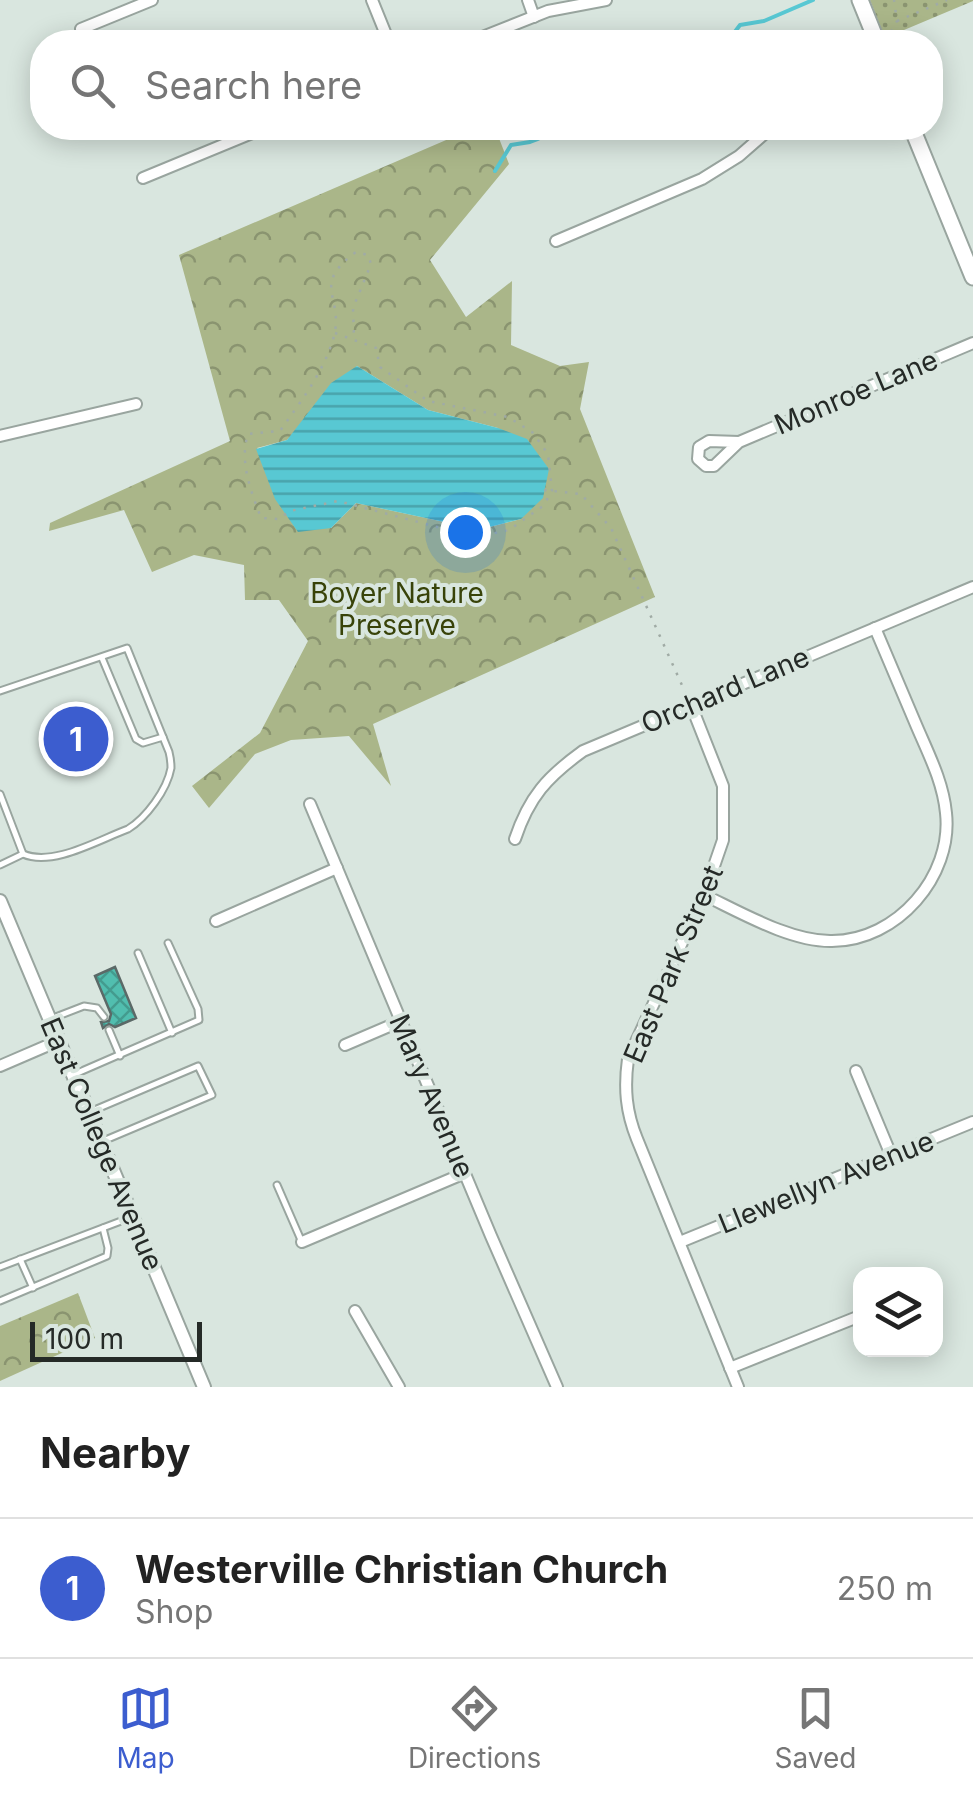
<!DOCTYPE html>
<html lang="en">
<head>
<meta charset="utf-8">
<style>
	body { margin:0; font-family:Inter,sans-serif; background:#f6f6f6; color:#222 }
	.controls { position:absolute; right:30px; bottom:30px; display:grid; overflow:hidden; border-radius:20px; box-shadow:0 5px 25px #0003 }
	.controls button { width:90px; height:90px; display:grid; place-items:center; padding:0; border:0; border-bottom:2px solid #e0e0e0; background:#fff; color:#222; font:50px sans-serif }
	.scale { position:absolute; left:30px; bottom:25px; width:172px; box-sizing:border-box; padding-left:10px; border:5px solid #252a27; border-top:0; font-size:28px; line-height:35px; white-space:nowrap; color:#252a27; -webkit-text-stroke:8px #d9e6df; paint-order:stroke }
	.you { position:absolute; left:465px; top:532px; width:35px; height:35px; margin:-25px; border:8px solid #fff; border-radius:50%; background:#1a73e8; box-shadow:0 0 0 15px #1a73e833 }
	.badge { display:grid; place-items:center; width:65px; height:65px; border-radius:50%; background:#3c5dcf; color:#fff; font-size:32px; font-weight:700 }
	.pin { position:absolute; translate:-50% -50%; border:5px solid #fff; box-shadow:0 2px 10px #0006 }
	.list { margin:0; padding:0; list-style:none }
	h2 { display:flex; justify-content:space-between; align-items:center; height:130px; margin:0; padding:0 40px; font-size:42px }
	h2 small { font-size:32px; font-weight:400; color:#767676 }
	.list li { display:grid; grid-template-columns:65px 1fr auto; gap:30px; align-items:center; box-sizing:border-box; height:140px; padding:0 40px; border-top:2px solid #e0e0e0 }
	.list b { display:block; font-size:38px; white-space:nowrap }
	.list p { margin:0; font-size:32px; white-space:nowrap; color:#767676 }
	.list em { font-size:32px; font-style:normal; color:#767676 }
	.icon { flex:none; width:55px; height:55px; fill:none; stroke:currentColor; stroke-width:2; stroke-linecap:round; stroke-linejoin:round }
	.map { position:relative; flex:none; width:973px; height:1387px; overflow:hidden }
	.search { position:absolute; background:#fff; box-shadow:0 5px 25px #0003; left:30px; right:30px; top:30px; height:110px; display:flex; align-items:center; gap:25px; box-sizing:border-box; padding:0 35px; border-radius:40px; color:#767676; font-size:38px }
	.sheet { height:270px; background:#fff }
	nav { display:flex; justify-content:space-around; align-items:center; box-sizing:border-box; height:140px; border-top:2px solid #e0e0e0; background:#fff; font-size:28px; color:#767676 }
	nav a { display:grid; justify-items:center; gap:5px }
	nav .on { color:#3c5dcf }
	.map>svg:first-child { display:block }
	.forest { fill:url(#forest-crowns); fill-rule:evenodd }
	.park { fill:url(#park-dots) }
	.water { fill:url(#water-rules) }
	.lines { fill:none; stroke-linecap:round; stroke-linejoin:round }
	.stream { stroke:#58c8d3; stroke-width:4 }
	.building { fill:url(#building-cross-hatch); stroke:#5b6967; stroke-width:2.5 }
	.service-casing { stroke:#99a59f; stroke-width:9 }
	.minor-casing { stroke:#99a59f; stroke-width:14 }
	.tertiary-casing { stroke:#99a59f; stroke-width:16 }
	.secondary-casing { stroke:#99a59f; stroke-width:19 }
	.path { stroke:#a0aba5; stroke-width:2.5; stroke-dasharray:2.5 8; stroke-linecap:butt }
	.service { stroke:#fff; stroke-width:5 }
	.minor { stroke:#fff; stroke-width:10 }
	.tertiary { stroke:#fff; stroke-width:12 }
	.secondary { stroke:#fff; stroke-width:15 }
	.labels { text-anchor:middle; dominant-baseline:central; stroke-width:8; stroke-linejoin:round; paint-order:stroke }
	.street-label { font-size:28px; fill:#252a27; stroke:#d9e6df }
	.park-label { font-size:28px; fill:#384309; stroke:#d9e6df }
</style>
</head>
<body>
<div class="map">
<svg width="973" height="1387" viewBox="0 0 973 1387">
	<defs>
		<pattern id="forest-crowns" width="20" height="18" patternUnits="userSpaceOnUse" patternTransform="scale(2.5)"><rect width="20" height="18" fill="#aab689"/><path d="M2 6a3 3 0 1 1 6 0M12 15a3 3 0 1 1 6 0" fill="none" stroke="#8a9470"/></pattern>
		<pattern id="park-dots" width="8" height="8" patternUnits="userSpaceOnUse" patternTransform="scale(2.5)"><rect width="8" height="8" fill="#aab689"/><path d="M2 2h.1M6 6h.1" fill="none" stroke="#8a9470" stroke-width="1.8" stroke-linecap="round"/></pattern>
		<pattern id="water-rules" width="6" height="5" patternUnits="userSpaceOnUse" patternTransform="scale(2.5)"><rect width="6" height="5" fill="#58c8d3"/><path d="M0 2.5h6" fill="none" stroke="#49a3ab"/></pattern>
		<pattern id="building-cross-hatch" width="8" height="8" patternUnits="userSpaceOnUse" patternTransform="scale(2.5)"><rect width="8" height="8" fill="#51beaf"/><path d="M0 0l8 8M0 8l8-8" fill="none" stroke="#439b8e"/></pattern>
	</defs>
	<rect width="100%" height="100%" fill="#d9e6df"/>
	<g class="forest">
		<path d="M474,128H495L509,164L430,260L466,317L512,281L511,345L560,366L589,362L580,409L655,597L373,724L391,786L349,736L291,740L255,754L209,808L192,786L260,733L308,641L279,600H245L244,565L194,555L152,572L124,510L49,531L50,523L230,441L179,255ZM357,366L428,410L498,428L521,519L466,533L449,523L356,503L331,528L257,448L287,440Z"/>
		<polygon points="78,1293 95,1338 0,1381 0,1326"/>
	</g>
	<polygon class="park" points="870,0 973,0 973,1 885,38"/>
	<polygon class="water" points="357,366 428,410 498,428 527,439 549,469 543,498 521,519 466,533 449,523 356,503 331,528 298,532 275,499 256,449 287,440 331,383"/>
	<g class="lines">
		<g class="stream">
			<polyline points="709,42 714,35 731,37 740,25 764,21 813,0"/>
			<polyline points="495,171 511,145 530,142 538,139 533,128"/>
		</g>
	</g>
	<polygon class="building" points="115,967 136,1018 115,1027 109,1024 103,1028 101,1022 109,1021 111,1014 95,976"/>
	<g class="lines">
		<g class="service-casing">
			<g id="service">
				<polyline points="102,658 136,739 143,743 163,737"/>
				<path d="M0,691L127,648L169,752C170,756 171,764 171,768C167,790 146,818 128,829C98,840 53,867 23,854L0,865"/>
				<polyline points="0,794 23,854"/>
				<polyline points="138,953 172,1033"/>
				<polyline points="53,1018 84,1006 97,1008 104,1017"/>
				<polyline points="109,1030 120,1056"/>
				<polyline points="75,1074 199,1020 198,1009 168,943"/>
				<polyline points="92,1111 198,1066 212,1095 103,1141"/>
				<polyline points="277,1185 301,1240"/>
				<polyline points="20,1259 33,1288"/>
				<polyline points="0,1267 129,1218"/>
				<polyline points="0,1301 107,1256 108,1248 103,1228"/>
			</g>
		</g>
		<g class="minor-casing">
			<g id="minor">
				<polyline points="372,0 389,42"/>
				<polyline points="528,0 534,17"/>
				<polyline points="81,29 152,0"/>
				<polyline points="470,42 548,11 606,0"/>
				<polyline points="143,178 264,128"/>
				<polyline points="556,241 702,179 739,156 771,128"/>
				<polyline points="0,436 136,404"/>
				<polyline points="739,442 709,441 699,447 698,459 706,466 714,466 739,442 973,343"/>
				<path d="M691,705L723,786V840L704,895L628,1059C624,1088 626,1112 637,1139L738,1387"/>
				<polyline points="310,804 491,1236 557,1387"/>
				<path d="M515,839C529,797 547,777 583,751L973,587"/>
				<path d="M704,895C740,912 791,942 832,941C897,941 953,876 946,813C943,782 929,755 917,727C903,694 889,661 875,628"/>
				<polyline points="216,921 337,868"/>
				<polyline points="345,1045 401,1021"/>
				<polyline points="0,1066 58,1041"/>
				<polyline points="856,1071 891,1155"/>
				<polyline points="302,1242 465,1173"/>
				<polyline points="680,1242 973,1122"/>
				<polyline points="355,1311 399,1387"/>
				<polyline points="730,1368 860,1316"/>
			</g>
		</g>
		<g class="tertiary-casing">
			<polyline id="tertiary" points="0,901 204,1387"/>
		</g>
		<g class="secondary-casing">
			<g id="secondary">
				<polyline points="860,0 877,42"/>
				<polyline points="912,128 973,277"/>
			</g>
		</g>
		<g class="path">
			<polyline points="897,21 947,0"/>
			<polyline points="893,42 891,32 897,21 894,0"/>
			<path d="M335,333L376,348L380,367L428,401L508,417L532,432L548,454L552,491L543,506L509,530L463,540L445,529L338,501L290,511L279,519L261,518C251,491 239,462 248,434L280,431C301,401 324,372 334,336C344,296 310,286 356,252L368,255L371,264L353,308L354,338"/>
			<polyline points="544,490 581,494 611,528 686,694"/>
		</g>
		<use href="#service" class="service"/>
		<use href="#minor" class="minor"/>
		<use href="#tertiary" class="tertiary"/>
		<use href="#secondary" class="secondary"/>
	</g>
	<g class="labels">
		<g class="street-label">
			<text transform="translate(856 392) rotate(-23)">Monroe Lane</text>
			<text transform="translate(725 690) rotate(-23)">Orchard Lane</text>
			<text transform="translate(673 964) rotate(-67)">East Park Street</text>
			<text transform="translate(432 1096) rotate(67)">Mary Avenue</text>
			<text transform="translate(102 1144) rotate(67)">East College Avenue</text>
			<text transform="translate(826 1182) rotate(-22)">Llewellyn Avenue</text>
		</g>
		<g class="park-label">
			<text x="397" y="593">Boyer Nature<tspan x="397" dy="32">Preserve</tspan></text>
		</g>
	</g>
</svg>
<div class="controls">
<button><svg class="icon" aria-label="layers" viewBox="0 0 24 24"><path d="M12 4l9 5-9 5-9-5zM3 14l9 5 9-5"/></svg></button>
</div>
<div class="scale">100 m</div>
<div class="you"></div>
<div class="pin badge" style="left:76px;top:739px">1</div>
<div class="search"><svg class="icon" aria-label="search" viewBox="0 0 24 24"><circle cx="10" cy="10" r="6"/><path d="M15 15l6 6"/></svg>Search here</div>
</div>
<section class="sheet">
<h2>Nearby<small></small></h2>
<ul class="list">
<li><span class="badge">1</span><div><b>Westerville Christian Church</b><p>Shop</p></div><em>250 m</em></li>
</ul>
</section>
<nav>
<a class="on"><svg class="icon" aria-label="map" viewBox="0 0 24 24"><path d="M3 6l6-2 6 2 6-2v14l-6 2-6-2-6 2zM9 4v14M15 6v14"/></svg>Map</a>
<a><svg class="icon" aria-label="directions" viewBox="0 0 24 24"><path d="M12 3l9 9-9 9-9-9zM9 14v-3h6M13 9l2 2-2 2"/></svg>Directions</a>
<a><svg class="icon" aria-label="saved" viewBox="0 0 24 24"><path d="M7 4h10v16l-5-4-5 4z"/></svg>Saved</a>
</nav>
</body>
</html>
